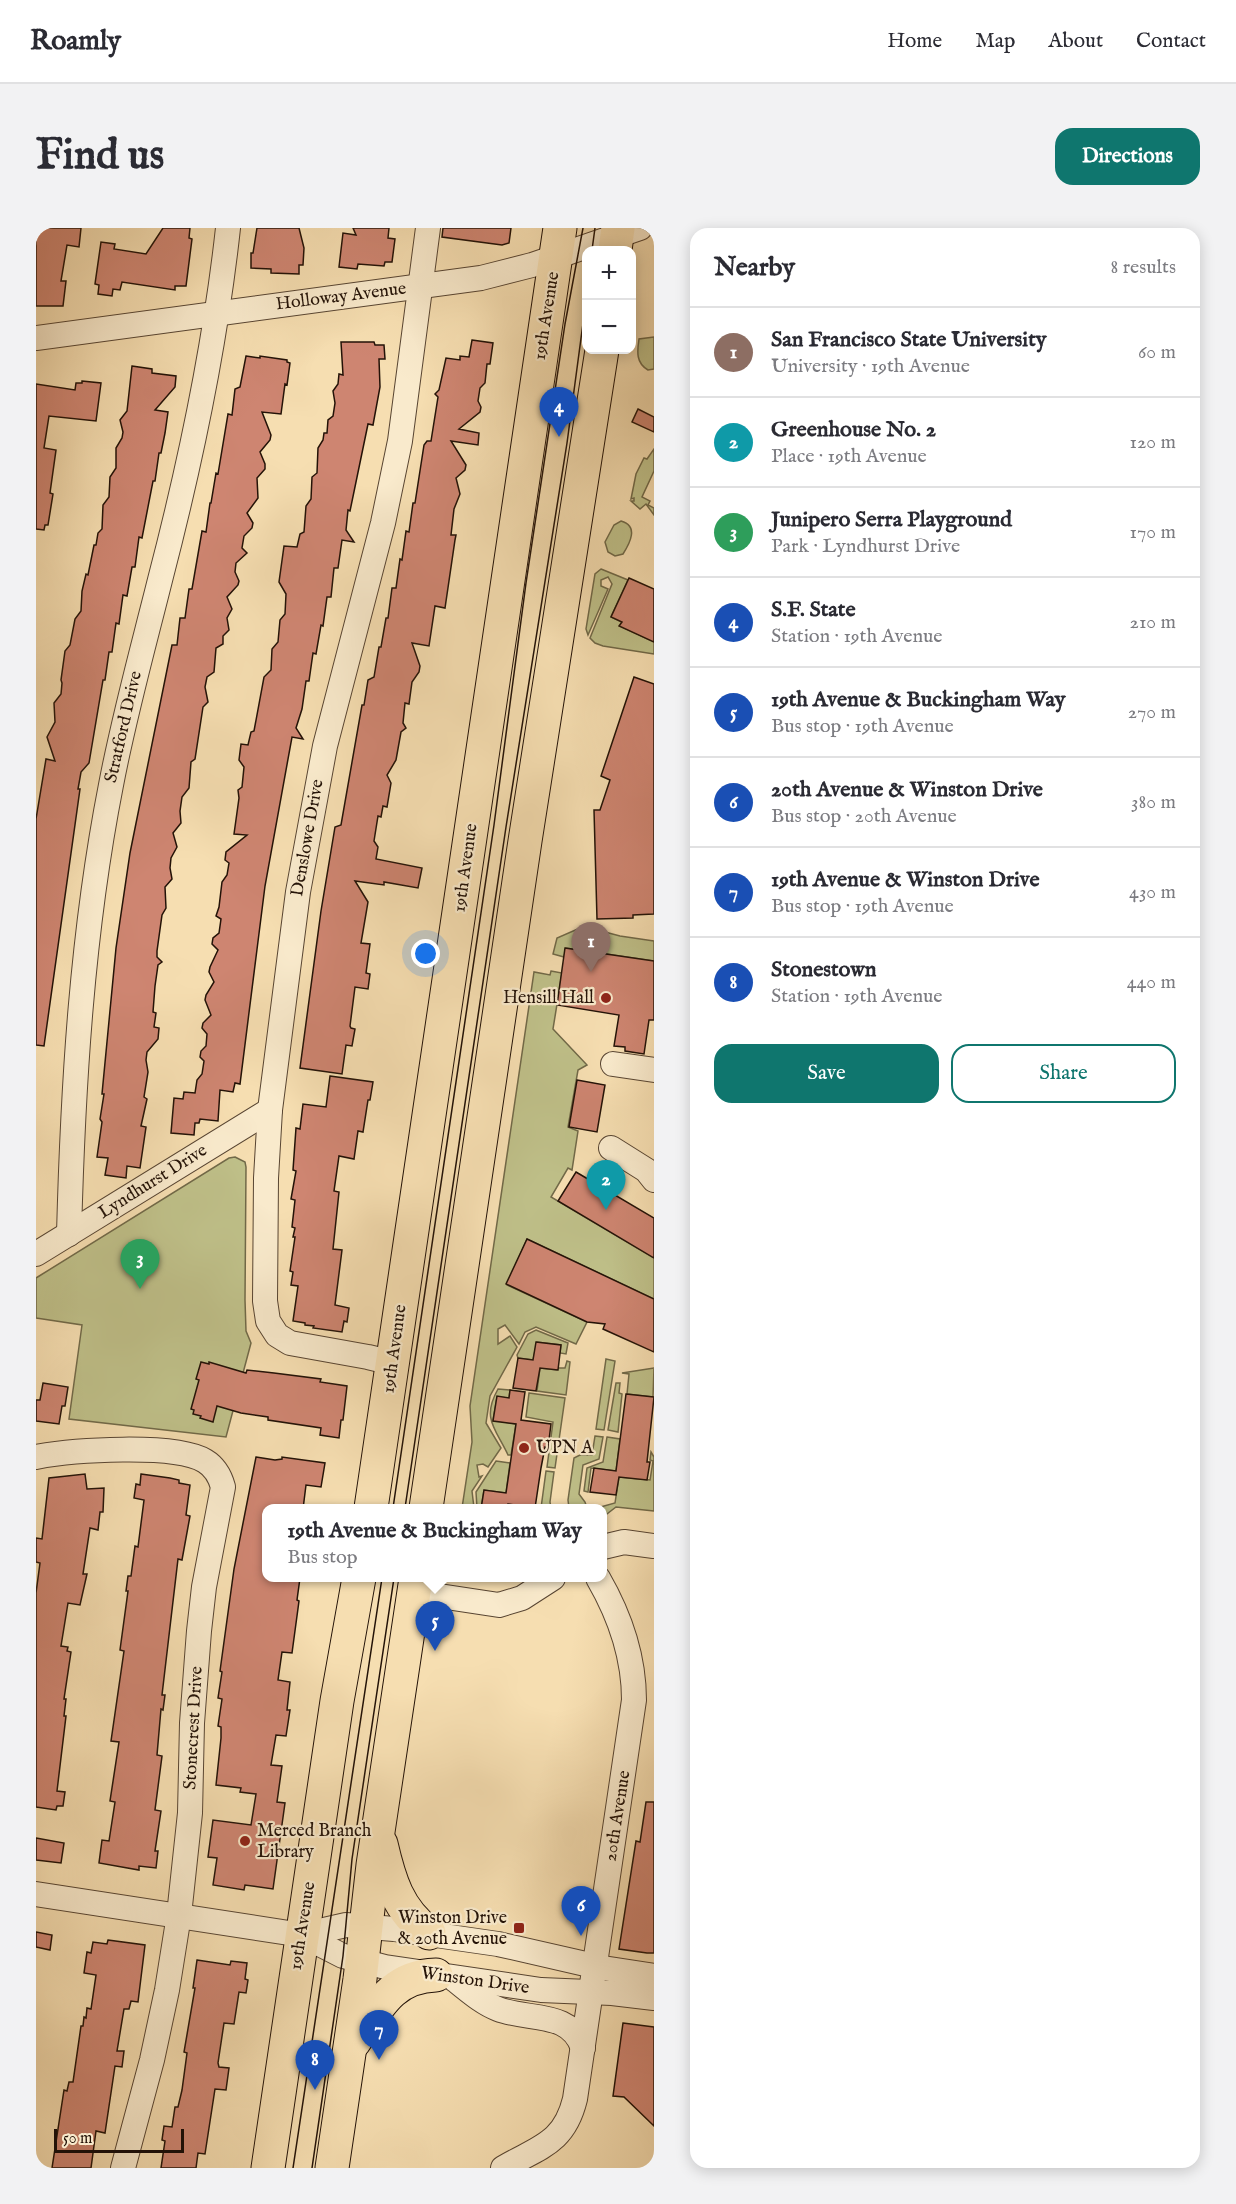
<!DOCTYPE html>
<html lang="en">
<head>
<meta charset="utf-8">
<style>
	body { margin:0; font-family:"IM FELL English",serif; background:#f2f2f3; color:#2b2b33 }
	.controls { position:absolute; right:18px; top:18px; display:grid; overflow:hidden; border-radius:12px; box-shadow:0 3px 15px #0003 }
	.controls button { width:54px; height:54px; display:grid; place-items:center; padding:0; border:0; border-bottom:2px solid #e1e1e2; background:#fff; color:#2b2b33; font:30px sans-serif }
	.scale { position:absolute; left:18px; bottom:15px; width:130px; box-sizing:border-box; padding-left:6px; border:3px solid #231207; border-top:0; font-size:16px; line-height:21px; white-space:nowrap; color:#231207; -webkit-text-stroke:4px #f9eacc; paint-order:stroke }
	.you { position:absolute; left:390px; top:726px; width:21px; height:21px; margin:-15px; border:4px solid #fff; border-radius:50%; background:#1a73e8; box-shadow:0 0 0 9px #1a73e833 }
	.badge { display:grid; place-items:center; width:39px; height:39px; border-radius:50%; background:#0f766e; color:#fff; font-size:20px; font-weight:700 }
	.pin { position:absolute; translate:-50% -50px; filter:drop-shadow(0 2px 3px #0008) }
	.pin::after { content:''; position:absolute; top:32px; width:21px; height:18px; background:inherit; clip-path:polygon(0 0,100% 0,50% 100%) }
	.popup { position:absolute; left:226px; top:1276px; width:345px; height:78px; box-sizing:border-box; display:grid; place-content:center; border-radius:12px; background:#fff; filter:drop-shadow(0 2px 4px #0005); font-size:20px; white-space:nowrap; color:#7c7c81 }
	.popup b { font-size:22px; color:#2b2b33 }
	.popup::after { content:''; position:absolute; left:50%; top:100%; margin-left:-12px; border:12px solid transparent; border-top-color:#fff }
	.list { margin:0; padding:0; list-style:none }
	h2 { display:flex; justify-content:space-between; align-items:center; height:78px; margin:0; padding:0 24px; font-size:26px }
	h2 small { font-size:20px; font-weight:400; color:#7c7c81 }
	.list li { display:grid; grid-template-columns:39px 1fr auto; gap:18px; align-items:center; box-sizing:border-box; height:90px; padding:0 24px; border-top:2px solid #e1e1e2 }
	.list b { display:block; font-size:22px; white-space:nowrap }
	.list p { margin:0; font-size:20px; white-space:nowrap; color:#7c7c81 }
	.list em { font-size:20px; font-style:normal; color:#7c7c81 }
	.actions { display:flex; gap:12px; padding:18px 24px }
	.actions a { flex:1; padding:14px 0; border:2px solid #0f766e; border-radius:18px; text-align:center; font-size:21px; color:#0f766e }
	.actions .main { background:#0f766e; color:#fff }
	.map { position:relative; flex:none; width:618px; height:1940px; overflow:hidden; border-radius:18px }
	header { display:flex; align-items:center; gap:36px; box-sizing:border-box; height:84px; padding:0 30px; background:#fff; border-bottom:2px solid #e1e1e2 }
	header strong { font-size:28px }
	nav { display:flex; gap:33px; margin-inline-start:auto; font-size:21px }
	.intro { display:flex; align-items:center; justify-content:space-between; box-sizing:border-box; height:144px; padding:0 36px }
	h1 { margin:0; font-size:42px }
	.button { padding:15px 27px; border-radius:18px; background:#0f766e; color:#fff; font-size:21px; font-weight:700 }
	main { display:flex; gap:36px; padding:0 36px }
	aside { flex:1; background:#fff; border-radius:18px; box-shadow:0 3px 15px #0003 }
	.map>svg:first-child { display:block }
	.green { fill:#bfc089; stroke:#716948; stroke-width:1.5 }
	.building { fill:#ce8571; stroke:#231207; stroke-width:1.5 }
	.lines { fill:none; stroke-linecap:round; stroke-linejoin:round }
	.minor-casing { stroke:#584532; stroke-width:26 }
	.highway-casing { stroke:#231207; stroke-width:35 }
	.minor { stroke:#f9eacc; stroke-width:24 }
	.highway { stroke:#f6deb1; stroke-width:33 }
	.tram { stroke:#231207; stroke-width:1.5 }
	.poi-dot { fill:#8f2418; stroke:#f9eacc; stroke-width:2 }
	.labels { text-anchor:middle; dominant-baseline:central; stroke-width:4.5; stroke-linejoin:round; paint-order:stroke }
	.street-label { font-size:18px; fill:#231207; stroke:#f9eacc }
	.poi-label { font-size:18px; fill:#231207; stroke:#f9eacc; text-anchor:end }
</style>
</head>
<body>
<header>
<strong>Roamly</strong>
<nav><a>Home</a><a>Map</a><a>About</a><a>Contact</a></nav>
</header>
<div class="intro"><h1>Find us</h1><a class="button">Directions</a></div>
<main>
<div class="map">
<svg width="618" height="1940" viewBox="0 0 618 1940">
	<rect width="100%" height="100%" fill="#f6deb1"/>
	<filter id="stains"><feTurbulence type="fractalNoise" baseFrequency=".00333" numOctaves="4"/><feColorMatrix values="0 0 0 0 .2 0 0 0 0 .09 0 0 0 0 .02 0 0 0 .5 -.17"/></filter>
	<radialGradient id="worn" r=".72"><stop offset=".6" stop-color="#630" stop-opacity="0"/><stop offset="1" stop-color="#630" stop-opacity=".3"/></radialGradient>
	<g class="green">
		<path d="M618,109V141L612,142C600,135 601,124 603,111Z"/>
		<polygon points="618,221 618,243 606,269 614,273 612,277 618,280 618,287 610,276 604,281 595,273 598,273 598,270 595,271 600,246 608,230 611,231"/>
		<path d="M585,293C603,298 594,315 587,326L579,328L572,324L569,314L578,297Z"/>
		<polygon points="565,341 592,352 575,389 586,394 584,398 618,414 618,426 567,418 559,415 554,410 576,356 572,349 565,352 565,358 572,361 552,407 550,401 559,346"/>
		<polygon points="550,699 584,708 618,713 618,733 530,720 528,729 517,726 521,710 544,700"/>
		<polygon points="515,743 526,745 517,801 551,837 542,842 532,899 542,903 536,942 532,940 515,969 618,1030 618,1071 491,1011 471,1057 551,1094 540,1116 500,1099 489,1104 483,1116 469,1097 462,1101 462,1116 474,1108 481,1119 454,1168 450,1195 465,1220 452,1239 447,1236 441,1237 443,1249 446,1248 436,1263 438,1280 426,1280 436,1214 434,1178 498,744 514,747"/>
		<polygon points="199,929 209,934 210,939 209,1072 210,1103 215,1115 190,1209 33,1191 46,1097 0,1090 0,1050 193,930"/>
		<polygon points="500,1102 532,1115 530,1126 524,1125 525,1117 501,1114 497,1132 482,1130 481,1127 492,1106"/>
		<polygon points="570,1131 579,1133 568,1202 560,1201"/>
		<polygon points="531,1133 534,1134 530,1167 501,1163 504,1140 521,1142 522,1140 529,1140"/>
		<polygon points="618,1140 617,1169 591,1166 593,1146 586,1145"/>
		<polygon points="580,1155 584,1155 583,1165 586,1166 582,1204 572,1202"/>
		<path d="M462,1161L474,1162L473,1170L461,1169L457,1192L480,1196L475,1227H472C460,1201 445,1191 462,1161Z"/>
		<polygon points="493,1165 529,1170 519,1240 511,1239 517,1194 490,1189"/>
		<polygon points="559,1208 567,1209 563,1231 547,1237 543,1266 549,1274 551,1280 533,1280 532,1272 538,1230 544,1227 556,1227"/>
		<polygon points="571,1209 584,1211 580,1243 555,1240 552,1264 548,1263 551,1240 567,1234"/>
		<polygon points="615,1224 618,1229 618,1283 580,1279 567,1289 567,1280 561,1280 579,1275 583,1249 614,1252 617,1233 614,1232"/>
		<polygon points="460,1233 474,1235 470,1265 448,1262 445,1280 441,1280 440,1264"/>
		<polygon points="510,1243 518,1244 514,1274 515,1280 505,1280"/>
	</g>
	<g class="building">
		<polygon points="0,0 45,0 43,19 31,17 25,53 30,53 27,78 0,78"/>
		<polygon points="127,0 154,0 153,10 156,11 150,58 139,58 139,62 86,54 84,62 77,61 76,68 62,66 63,57 59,56 65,14 79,16 78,21 110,26"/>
		<polygon points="221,0 263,0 268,20 267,37 263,37 263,46 235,45 235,41 215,40 215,25 217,25"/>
		<polygon points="317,0 353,0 352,10 359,11 356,34 349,34 348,38 322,36 321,41 303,39 307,5 320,7"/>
		<polygon points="407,0 475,0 473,15 466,17 406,9"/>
		<polygon points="436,112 457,115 454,136 451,136 449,155 444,160 442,173 445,179 444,184 423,201 443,205 442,217 415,213 430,237 429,242 420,250 424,266 418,281 415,307 420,307 419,312 409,380 399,378 393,418 376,415 384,438 383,444 376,454 373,476 369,475 367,495 370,500 365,504 360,532 351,547 355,555 351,579 347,578 345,589 342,588 338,613 342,619 340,631 386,640 382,660 348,654 348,657 319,653 332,674 325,715 334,716 330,745 334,746 332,761 319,759 314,798 315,800 319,801 316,818 310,817 306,846 264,840 285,683 299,599 305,597 326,477 328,477 332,452 338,449 343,419 345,419 350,390 352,390 356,360 360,360 364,331 366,332 370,303 373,304 377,275 379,275 388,217 391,213 395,213 402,169 399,166 403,162 410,130 424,132 424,128 433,129"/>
		<polygon points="305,114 338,114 339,117 348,117 349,131 343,131 344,159 337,197 332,196 314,283 312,282 310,302 318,314 306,312 302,340 298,340 295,369 291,369 287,398 285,397 280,426 277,425 273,453 270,453 266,481 260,500 267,511 256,509 229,658 204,856 199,855 197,864 184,862 182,893 164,891 163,895 159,895 158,907 135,905 138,870 147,871 148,864 159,865 161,852 166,846 168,833 164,829 165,823 170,818 171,806 166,800 167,795 175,787 169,772 170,767 178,754 173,744 174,739 182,722 176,716 177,710 183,705 185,691 180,688 183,679 186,654 191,647 193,635 189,632 190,624 211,607 198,606 203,570 202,562 206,559 208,539 203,532 205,516 212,517 215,504 218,503 228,449 235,442 236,421 242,414 244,392 249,386 250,366 243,354 248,318 261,319 264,306 268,304 270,278 275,271 276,249 281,245 282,220 287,212 288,205 291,205 292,192 297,188 299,175 297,163 302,156 303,146 307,147"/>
		<polygon points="210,128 224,130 224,128 251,132 251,134 254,135 251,157 249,156 245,186 226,184 235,207 234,212 224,224 229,236 229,241 221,250 222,270 211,285 217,295 216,300 208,308 206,320 211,325 200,335 199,344 203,353 202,357 191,369 196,381 191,390 193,402 187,408 187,416 180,420 178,444 171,449 169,459 172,474 167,479 159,531 155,534 153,560 146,569 144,583 145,595 137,605 141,619 135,630 134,640 136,651 129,659 130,680 126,687 121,723 121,729 126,734 122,737 119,758 117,784 120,785 118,799 123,800 122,811 111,824 110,832 112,844 108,869 111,871 105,898 110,899 104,940 91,938 90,950 69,947 72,930 61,929 66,894 64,891 68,866 66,866 80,720 94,625 136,417 141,417 144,390 149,390 153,361 156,361 166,303 170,304 174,275 175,275 180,245 182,246 192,186 196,187 199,161 204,159"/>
		<polygon points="96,138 116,141 116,145 140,148 139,159 119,182 132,184 129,205 125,225 123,225 119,253 117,253 106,310 103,309 99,339 96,339 91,368 87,367 83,396 80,395 76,424 73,424 69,452 67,452 53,535 45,544 42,561 44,561 8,818 0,817 0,591 10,531 19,533 11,509 19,494 18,475 25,466 26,455 25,452 29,423 34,417 39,391 45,383 46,363 50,346 52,347 58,317 60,317 62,305 66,301 67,277 73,269 74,249 80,240 80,220 86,210 87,204 84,192 91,183"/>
		<polygon points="46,153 65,155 60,193 13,188 8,220 20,222 14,265 17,266 12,297 9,297 8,302 0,301 0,156 39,162 40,155 46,155"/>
		<polygon points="602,181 618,189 618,204 596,194"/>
		<polygon points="593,350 618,361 618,414 583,398 586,394 575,389"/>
		<polygon points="598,449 618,456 618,686 597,687 597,690 561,691 558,582 564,582 574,552 565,548"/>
		<polygon points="529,720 618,733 618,792 613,792 608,826 589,823 589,819 578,818 583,787 521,777"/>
		<polygon points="294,848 337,854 334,872 332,872 327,904 322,903 318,931 303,928 298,963 303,964 297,1021 306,1022 299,1077 313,1080 311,1094 308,1093 306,1104 277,1100 278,1098 269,1097 269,1095 257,1093 262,1058 255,1057 257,1044 254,1043 259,1009 257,1009 259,1000 256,999 259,972 255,971 260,943 257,942 260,900 264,901 267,876 290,879"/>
		<polygon points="541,852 569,857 561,904 533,899"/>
		<polygon points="540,944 618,990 618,1030 522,973"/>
		<polygon points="491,1011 618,1071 618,1124 567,1101 569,1096 551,1094 470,1056"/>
		<polygon points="500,1114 525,1117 522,1142 504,1140 500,1163 477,1160 482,1130 497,1132"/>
		<polygon points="165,1134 173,1136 173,1134 210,1145 211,1142 238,1145 285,1151 284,1154 311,1158 307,1192 305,1192 303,1210 284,1207 285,1200 232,1192 232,1189 205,1185 181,1178 177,1194 164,1190 165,1188 157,1186 158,1182 155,1181 163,1152 160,1151"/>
		<polygon points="7,1155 32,1159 29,1178 26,1178 23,1196 0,1193 0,1172 4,1172"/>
		<polygon points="474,1162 489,1164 485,1192 515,1196 512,1220 509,1219 505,1240 499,1280 472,1276 472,1281 445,1281 448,1262 470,1265 480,1196 457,1193 461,1168 473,1170"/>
		<polygon points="590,1166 618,1169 611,1234 614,1234 611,1252 583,1249 580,1267 554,1264 558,1240 580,1243"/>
		<polygon points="220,1229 239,1232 246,1231 246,1229 289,1235 285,1259 270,1257 267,1281 231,1281 231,1350 264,1350 261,1372 263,1373 256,1425 246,1424 242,1452 254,1454 251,1482 254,1482 250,1508 240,1507 235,1537 246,1538 241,1574 249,1575 237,1661 209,1657 208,1662 177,1657 181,1630 172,1629 177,1592 215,1597 220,1566 204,1564 205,1560 180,1557 185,1510 185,1499 182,1498 186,1471 182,1470 186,1444 184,1443 198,1341"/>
		<polygon points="49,1246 51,1261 68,1260 67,1284 64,1284 62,1302 54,1300 47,1346 51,1346 44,1377 32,1375 25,1418 32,1419 31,1423 35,1424 28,1471 30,1471 28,1488 30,1488 21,1563 29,1564 27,1578 21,1578 20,1582 0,1579 0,1365 4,1335 0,1334 0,1310 6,1311 13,1250"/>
		<polygon points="105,1246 134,1250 143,1252 143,1255 154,1257 150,1287 154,1288 146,1332 142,1331 126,1467 129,1467 127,1482 125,1481 121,1527 126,1528 119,1582 125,1583 119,1623 122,1623 120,1640 103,1638 103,1642 63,1635 66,1612 73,1613 79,1574 74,1573 83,1514 75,1513 88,1423 84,1422 92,1363 90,1363 92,1348 95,1348 99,1318 102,1319 108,1272 98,1270 100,1256 104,1257"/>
		<polygon points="610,1574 618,1574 618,1725 611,1725 583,1721 600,1613 604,1614"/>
		<polygon points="0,1610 28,1615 25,1635 0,1632"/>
		<polygon points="0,1704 16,1707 14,1722 0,1719"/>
		<polygon points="72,1712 109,1717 102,1774 95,1773 93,1781 88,1781 81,1823 88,1823 86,1839 79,1838 69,1905 60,1903 55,1940 16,1940 28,1862 31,1863 33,1854 37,1854 45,1798 47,1798 48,1789 50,1790 51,1780 55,1781 60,1747 48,1745 51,1724 55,1725 57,1714 71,1716"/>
		<polygon points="161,1732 194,1737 195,1733 211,1735 209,1751 212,1752 210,1765 203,1764 198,1796 188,1795 182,1835 183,1839 193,1840 190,1862 179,1861 169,1926 162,1925 160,1940 125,1940 129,1913 126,1912 128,1898 136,1899 139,1879 142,1879 146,1862 151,1825 148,1824 159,1760 157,1760"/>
		<polygon points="587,1795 618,1799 618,1898 588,1869 577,1868"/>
	</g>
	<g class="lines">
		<g class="minor-casing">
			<g id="minor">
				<polyline points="0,110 445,50 496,37 604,0"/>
				<polyline points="577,836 618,842"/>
				<polyline points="575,920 610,942 618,952"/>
				<path d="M33,1006C37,855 46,705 75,557C88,488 107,420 124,352C154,237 179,119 192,0"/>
				<polyline points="0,1026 234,882"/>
				<polyline points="357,1135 332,1129 254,1115 241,1107 232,1093 229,1073 230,950 234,882 262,664 289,518 347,295 364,213 392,0"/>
				<path d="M0,1229C36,1222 139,1215 169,1233C179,1239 184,1248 187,1259L168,1359L163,1403L156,1495L154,1585L143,1687L131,1762L116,1832L87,1940"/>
				<polyline points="567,1319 588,1314 618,1318"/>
				<polyline points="377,1364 463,1377 486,1370 517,1350"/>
				<polyline points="0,1666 266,1707 307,1728 349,1739 505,1762 576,1765 618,1770"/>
				<polyline points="266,1707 310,1697 358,1701 462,1716 567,1740 618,1748"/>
				<path d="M419,1752C432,1762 446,1775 462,1781C493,1793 534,1782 547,1820"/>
				<path d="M467,1940C503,1919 528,1916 539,1871L598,1472C598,1428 584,1388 562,1350"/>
			</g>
		</g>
		<g class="highway-casing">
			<g id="highway">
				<polyline points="579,22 582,0"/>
				<polyline points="335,1280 524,0"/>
				<polyline points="390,1280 489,613 566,122"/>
				<path d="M345,1616C353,1651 362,1683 393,1705"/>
				<path d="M318,1814C341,1781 355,1748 400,1747"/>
				<polyline points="232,1940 301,1473 323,1350"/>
				<polyline points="296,1940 324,1751 337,1637 380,1350"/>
			</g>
		</g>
		<use href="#minor" class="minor"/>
		<use href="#highway" class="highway"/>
		<g class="tram">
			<polyline points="556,22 559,0"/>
			<polyline points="357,1280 458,597 490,355 529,96 547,0"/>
			<polyline points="369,1280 470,599 531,215 550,73"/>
			<polyline points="257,1940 346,1350"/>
			<polyline points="276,1940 307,1728 316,1631 358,1350"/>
		</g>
	</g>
	<g class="poi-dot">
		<circle cx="570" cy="770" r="6"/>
		<circle cx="488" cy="1220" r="6"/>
		<circle cx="209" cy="1613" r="6"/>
		<rect x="477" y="1694" width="12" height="12" rx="3"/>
	</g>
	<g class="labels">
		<g class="street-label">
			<text transform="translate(305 69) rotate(-7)">Holloway Avenue</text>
			<text transform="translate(511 88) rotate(-81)">19th Avenue</text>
			<text transform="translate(88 499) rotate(-77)">Stratford Drive</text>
			<text transform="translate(272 610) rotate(-80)">Denslowe Drive</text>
			<text transform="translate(430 640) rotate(-82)">19th Avenue</text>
			<text transform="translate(117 954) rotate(-32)">Lyndhurst Drive</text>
			<text transform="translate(359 1121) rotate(-82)">19th Avenue</text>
			<text transform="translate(158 1500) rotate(-87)">Stonecrest Drive</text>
			<text transform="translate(582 1588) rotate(-81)">20th Avenue</text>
			<text transform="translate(267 1698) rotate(-81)">19th Avenue</text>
			<text transform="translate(439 1753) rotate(8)">Winston Drive</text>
		</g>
		<g class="poi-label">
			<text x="558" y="770">Hensill Hall</text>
			<text x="500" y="1220" text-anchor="start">UPN A</text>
			<text x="221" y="1603" text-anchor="start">Merced Branch<tspan x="221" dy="21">Library</tspan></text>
			<text x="471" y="1690">Winston Drive<tspan x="471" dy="21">&amp; 20th Avenue</tspan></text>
		</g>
	</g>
	<rect width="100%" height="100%" filter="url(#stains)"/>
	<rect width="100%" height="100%" fill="url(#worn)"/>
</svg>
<div class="controls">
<button>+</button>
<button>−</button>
</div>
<div class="scale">50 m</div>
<div class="you"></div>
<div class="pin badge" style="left:555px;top:744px;background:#8d6e63">1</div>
<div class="pin badge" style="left:570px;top:982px;background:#0f9aa8">2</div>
<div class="pin badge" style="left:104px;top:1061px;background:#2e9e5b">3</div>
<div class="pin badge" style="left:523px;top:209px;background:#1a4fb4">4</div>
<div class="pin badge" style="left:399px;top:1423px;background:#1a4fb4">5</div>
<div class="popup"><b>19th Avenue &amp; Buckingham Way</b>Bus stop</div>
<div class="pin badge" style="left:545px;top:1708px;background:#1a4fb4">6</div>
<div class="pin badge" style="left:343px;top:1832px;background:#1a4fb4">7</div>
<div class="pin badge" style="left:279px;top:1862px;background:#1a4fb4">8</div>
</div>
<aside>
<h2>Nearby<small>8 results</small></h2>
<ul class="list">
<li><span class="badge" style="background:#8d6e63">1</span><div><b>San Francisco State University</b><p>University · 19th Avenue</p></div><em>60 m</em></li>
<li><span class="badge" style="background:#0f9aa8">2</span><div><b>Greenhouse No. 2</b><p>Place · 19th Avenue</p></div><em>120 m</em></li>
<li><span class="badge" style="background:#2e9e5b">3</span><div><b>Junipero Serra Playground</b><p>Park · Lyndhurst Drive</p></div><em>170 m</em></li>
<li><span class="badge" style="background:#1a4fb4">4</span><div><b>S.F. State</b><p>Station · 19th Avenue</p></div><em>210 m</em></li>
<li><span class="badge" style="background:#1a4fb4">5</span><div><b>19th Avenue &amp; Buckingham Way</b><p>Bus stop · 19th Avenue</p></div><em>270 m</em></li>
<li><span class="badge" style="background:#1a4fb4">6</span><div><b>20th Avenue &amp; Winston Drive</b><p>Bus stop · 20th Avenue</p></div><em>380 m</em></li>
<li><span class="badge" style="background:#1a4fb4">7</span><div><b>19th Avenue &amp; Winston Drive</b><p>Bus stop · 19th Avenue</p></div><em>430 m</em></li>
<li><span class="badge" style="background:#1a4fb4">8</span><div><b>Stonestown</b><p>Station · 19th Avenue</p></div><em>440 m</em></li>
</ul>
<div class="actions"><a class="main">Save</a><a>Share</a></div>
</aside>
</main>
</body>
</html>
